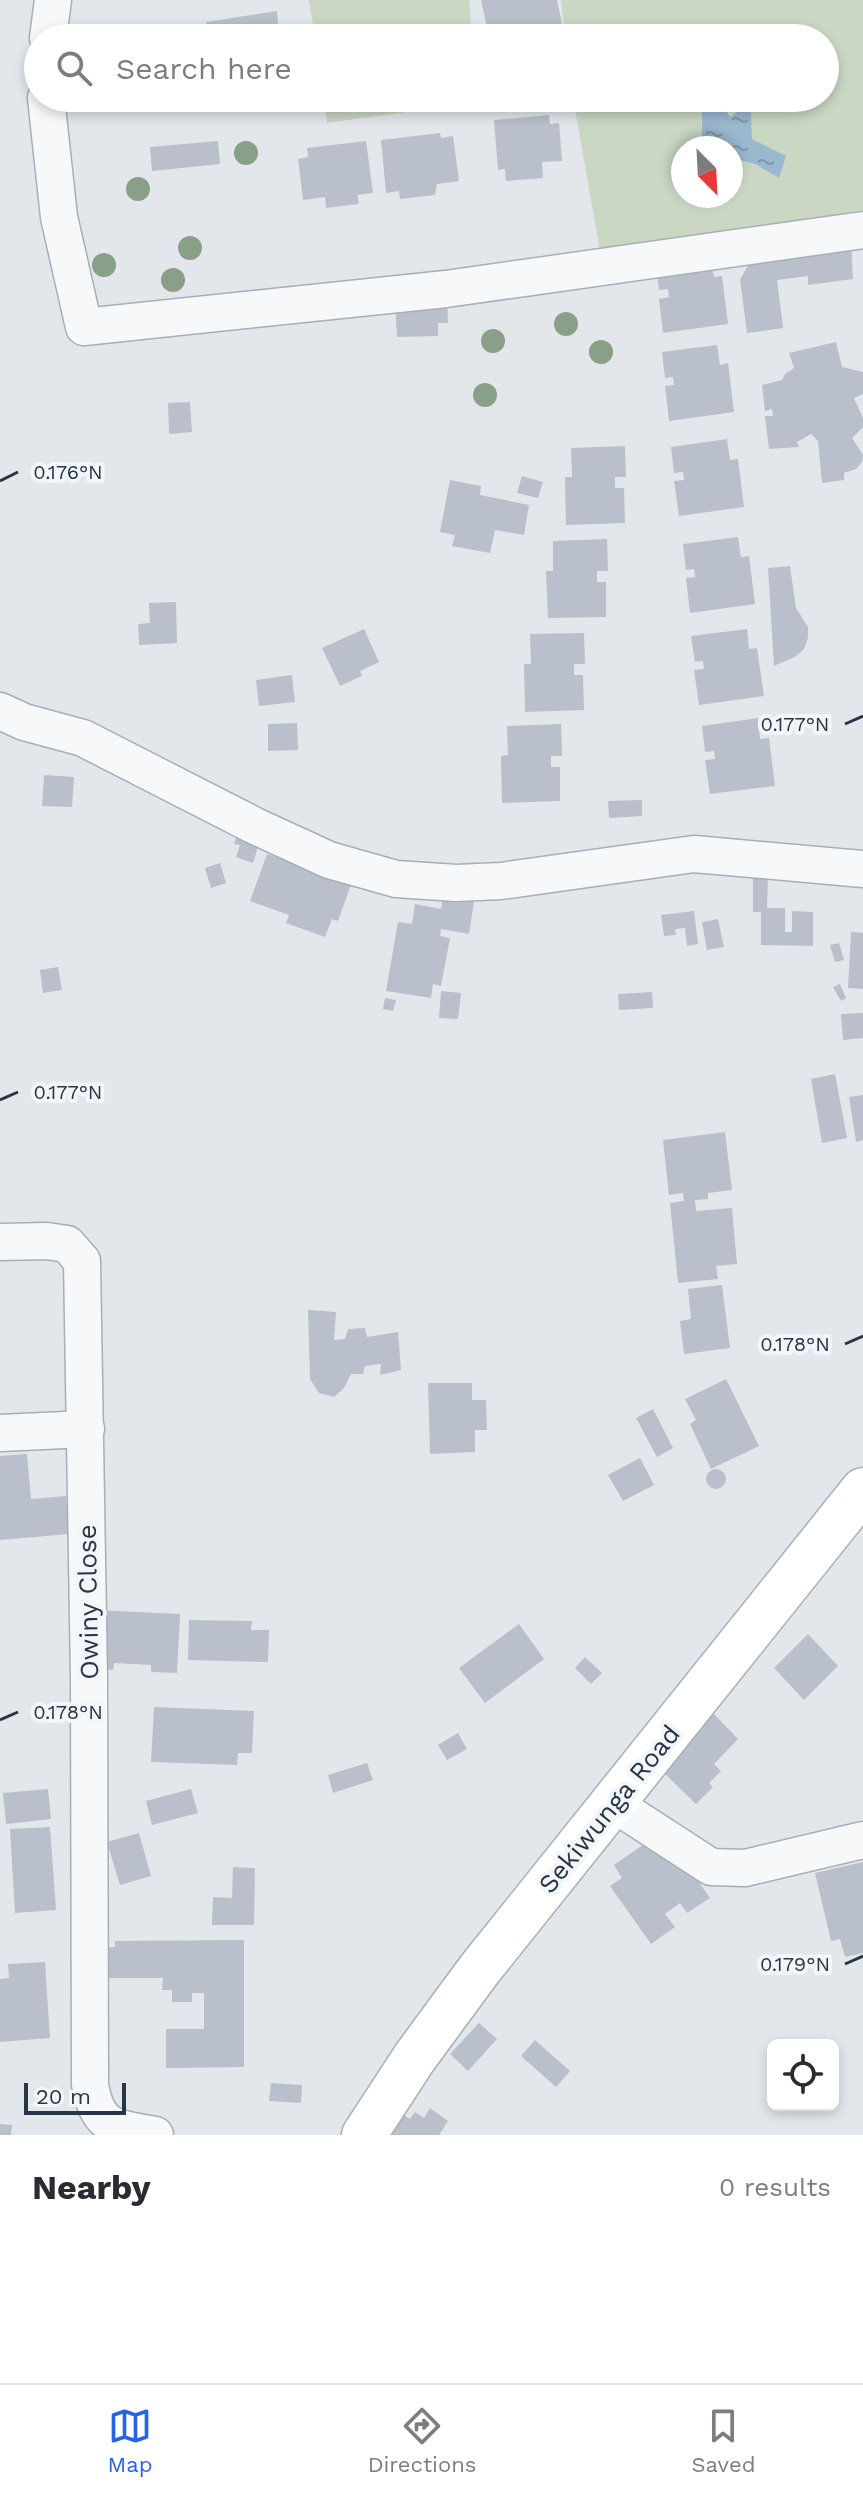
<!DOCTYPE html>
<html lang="en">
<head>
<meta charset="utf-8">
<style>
	body { margin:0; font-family:"Work Sans",sans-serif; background:#f2f2f3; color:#2b2b33 }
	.controls { position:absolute; right:24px; bottom:24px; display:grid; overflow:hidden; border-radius:12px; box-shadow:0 4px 12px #0003 }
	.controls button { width:72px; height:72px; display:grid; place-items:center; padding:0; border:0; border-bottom:2px solid #e1e1e2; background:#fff; color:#2b2b33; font:40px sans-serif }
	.compass { position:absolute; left:671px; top:136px; width:72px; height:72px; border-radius:50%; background:#fff; box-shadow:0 4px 12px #0003; rotate:156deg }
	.scale { position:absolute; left:24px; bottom:20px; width:102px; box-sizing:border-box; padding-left:8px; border:4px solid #283546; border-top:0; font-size:22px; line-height:28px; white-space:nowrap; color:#283546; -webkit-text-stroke:6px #f3f6f9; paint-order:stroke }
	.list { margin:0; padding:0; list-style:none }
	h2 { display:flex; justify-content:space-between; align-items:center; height:104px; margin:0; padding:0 32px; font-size:34px }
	h2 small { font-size:26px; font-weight:400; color:#7c7c81 }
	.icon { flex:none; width:44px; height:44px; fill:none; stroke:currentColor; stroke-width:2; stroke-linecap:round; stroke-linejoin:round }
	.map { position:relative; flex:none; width:863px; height:2135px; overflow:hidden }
	.search { position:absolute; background:#fff; box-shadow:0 4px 12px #0003; left:24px; right:24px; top:24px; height:88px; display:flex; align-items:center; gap:20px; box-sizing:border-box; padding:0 28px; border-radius:44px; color:#7c7c81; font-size:30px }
	.sheet { height:248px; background:#fff }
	nav { display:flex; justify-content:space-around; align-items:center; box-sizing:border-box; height:112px; border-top:2px solid #e1e1e2; background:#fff; font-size:22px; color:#7c7c81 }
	nav a { display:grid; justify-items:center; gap:4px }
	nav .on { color:#2563eb }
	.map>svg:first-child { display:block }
	.grass { fill:#c9d7c3 }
	.water { fill:url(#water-ripples) }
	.building { fill:#b9c0cb }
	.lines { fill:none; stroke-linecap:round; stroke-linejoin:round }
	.street-casing { stroke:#a7aeb7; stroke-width:39 }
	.secondary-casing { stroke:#a7aeb7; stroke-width:47 }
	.street { stroke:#f6f8fa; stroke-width:36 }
	.secondary { stroke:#fff; stroke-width:44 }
	.tree { fill:#899f87 }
	.ticks { fill:none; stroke:#283546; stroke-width:3 }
	.labels { text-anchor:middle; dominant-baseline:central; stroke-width:8; stroke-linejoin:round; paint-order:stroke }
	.street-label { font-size:26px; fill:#283546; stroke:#f3f6f9 }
	.ticks-label { font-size:20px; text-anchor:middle; fill:#283546; stroke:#f3f6f9; stroke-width:8; stroke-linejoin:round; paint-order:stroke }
</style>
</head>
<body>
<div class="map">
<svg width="863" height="2135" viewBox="0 0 863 2135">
	<defs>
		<pattern id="water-ripples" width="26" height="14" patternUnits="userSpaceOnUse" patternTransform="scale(2)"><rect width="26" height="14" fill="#9bb8cf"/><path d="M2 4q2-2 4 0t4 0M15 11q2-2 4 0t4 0" fill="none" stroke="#7e96aa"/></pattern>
	</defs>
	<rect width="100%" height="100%" fill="#e3e7ec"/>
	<g class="grass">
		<polygon points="309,0 469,0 472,38 315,38"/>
		<polygon points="561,0 863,0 863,210 600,251 573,98 702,98 702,148 683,148 683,196 731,196 731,157 757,165 779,178 752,139 716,98 825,98 825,38 565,38"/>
		<polygon points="323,98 478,98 478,102 327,123"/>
	</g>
	<polygon class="water" points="702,98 716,98 731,117 738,111 751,112 752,139 786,156 779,178 757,165 731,157 731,148 702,148"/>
	<g class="building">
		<polygon points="481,0 557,0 565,38 506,38 504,29 488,32"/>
		<polygon points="277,11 279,38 207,38 206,22"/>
		<polygon points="549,115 550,124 559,123 562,161 542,162 543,178 506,181 505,169 498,170 494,120"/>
		<polygon points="440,133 441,138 453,136 459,181 437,184 435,195 400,199 399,191 386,193 381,140"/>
		<polygon points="218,141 220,164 152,171 150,147"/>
		<polygon points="366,141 373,193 357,195 359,204 326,208 325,197 303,200 298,159 308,157 307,148"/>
		<polygon points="851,239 853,279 808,285 808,276 777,280 783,328 747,333 740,280 753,257"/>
		<polygon points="711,257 714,277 722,276 728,324 663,333 659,299 669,297 668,289 659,290 656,265"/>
		<polygon points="447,296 448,323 438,323 438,336 397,337 395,299"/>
		<polygon points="836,342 842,367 863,372 863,394 854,398 863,418 863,427 852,438 863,455 862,462 856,469 844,473 844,480 822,483 818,441 811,434 797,442 799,447 769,449 765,416 773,416 772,409 765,411 762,385 782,380 785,374 794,368 789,353"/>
		<polygon points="717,345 720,365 728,363 734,412 669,421 665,386 674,385 673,377 665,378 662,352"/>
		<polygon points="190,402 192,432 169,434 168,403"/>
		<polygon points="727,439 730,460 738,459 744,507 679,516 674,481 684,480 683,472 674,473 671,447"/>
		<polygon points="625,446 626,477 615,477 615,488 624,488 625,523 566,525 565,477 572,477 571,448"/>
		<polygon points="522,476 543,482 538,498 517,493"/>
		<polygon points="450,480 481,486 480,495 529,505 524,535 495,530 490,553 452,546 455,535 440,532"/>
		<polygon points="738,537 741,557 749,556 755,604 690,613 686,578 695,577 694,569 686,570 683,544"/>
		<polygon points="607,539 608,571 597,571 597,582 606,582 606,617 548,618 546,571 553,571 553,541"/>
		<polygon points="790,566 796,608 808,627 808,638 804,649 795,657 774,666 768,568"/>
		<polygon points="176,602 177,643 139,645 138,624 150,623 149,603"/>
		<polygon points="364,629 379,662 360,671 362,676 340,686 322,648"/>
		<polygon points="747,629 749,649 757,648 764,696 699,705 694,670 704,669 703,661 695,662 691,636"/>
		<polygon points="584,633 585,664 574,664 574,675 583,675 584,710 525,712 524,664 531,664 530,634"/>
		<polygon points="292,675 295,702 259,706 256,680"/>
		<polygon points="758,718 760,739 769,738 775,786 710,794 705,760 715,759 714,751 705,752 702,726"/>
		<polygon points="297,723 298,750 268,751 268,724"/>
		<polygon points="561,724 562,756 551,756 551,767 560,767 560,801 502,803 501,756 508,755 507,726"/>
		<polygon points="44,775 74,777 72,807 42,806"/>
		<polygon points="642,800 642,816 609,818 608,801"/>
		<polygon points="238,831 261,837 253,863 236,857 240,845 234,844"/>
		<polygon points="267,854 300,866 354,876 338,921 332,919 325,937 286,923 289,915 250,901"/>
		<polygon points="220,863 226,883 211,888 205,868"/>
		<polygon points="753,877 768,877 767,908 785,908 785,932 792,932 792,911 813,912 813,946 761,945 761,912 753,912"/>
		<polygon points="443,897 474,902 469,934 441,929 440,936 450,938 441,986 433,984 431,998 386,991 398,922 412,924 415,904 441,909"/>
		<polygon points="694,911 698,944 687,946 685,928 675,929 676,935 664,936 661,915"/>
		<polygon points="718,919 724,947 707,950 702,922"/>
		<polygon points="851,932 863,933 863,989 848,988"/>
		<polygon points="839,943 844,960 835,962 830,945"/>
		<polygon points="58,967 62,990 43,993 40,970"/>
		<polygon points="840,984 846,998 841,1001 833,987"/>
		<polygon points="441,991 461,993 458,1019 439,1018"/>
		<polygon points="652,992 653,1008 619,1010 618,994"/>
		<polygon points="385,998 396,1000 393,1011 383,1009"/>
		<polygon points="863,1013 863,1038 843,1040 841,1014"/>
		<polygon points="835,1074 847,1138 822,1143 811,1079"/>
		<polygon points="863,1095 863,1140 856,1142 849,1097"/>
		<polygon points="725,1132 732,1190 708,1193 708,1199 695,1200 696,1211 732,1208 737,1264 716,1266 718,1279 678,1283 670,1203 684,1201 683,1193 669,1195 663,1140"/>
		<polygon points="722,1285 730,1348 684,1354 680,1321 691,1319 688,1289"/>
		<polygon points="308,1310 336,1312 334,1340 345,1339 348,1329 365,1328 367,1337 398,1332 401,1370 380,1375 381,1364 365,1366 363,1374 351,1374 344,1388 334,1397 319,1393 310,1379"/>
		<polygon points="726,1379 759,1446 711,1469 690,1424 696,1420 685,1399"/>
		<polygon points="428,1383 472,1383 472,1400 486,1400 487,1430 475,1430 475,1452 430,1454"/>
		<polygon points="653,1409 673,1448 657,1457 636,1418"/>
		<polygon points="27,1454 31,1499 66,1496 69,1534 0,1540 0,1456"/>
		<polygon points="640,1458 654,1485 623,1501 608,1475"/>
		<circle cx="716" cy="1479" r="10"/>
		<polygon points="97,1610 180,1614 177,1673 151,1672 151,1665 114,1663 113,1670 94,1669"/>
		<polygon points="189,1620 252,1621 251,1630 269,1630 268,1662 188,1660"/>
		<polygon points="519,1624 544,1659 485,1703 459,1668"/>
		<polygon points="808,1634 838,1666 804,1700 774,1668"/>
		<polygon points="585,1657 602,1673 591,1684 575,1668"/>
		<polygon points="154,1707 254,1711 252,1753 238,1753 237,1765 151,1762"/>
		<polygon points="713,1713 738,1739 714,1764 721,1771 709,1783 713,1787 696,1804 659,1768"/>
		<polygon points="458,1733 467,1749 447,1760 438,1745"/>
		<polygon points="367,1763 373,1780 333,1793 328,1775"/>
		<polygon points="48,1789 51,1819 6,1824 3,1793"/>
		<polygon points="191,1789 198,1813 152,1825 146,1801"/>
		<polygon points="50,1827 56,1910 15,1913 10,1829"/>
		<polygon points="663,1831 710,1898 687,1913 680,1903 665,1914 675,1927 651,1944 610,1886 622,1878 614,1865"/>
		<polygon points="139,1833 151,1876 120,1885 107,1842"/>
		<polygon points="863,1862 863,1953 845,1957 840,1939 831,1941 815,1873"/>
		<polygon points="233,1867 255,1868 254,1925 212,1925 213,1897 232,1898"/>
		<polygon points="244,1940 244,2067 166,2068 166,2029 204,2029 204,1993 192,1993 192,2002 172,2002 172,1990 162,1990 163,1978 99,1978 99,1948 115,1947 115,1941"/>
		<polygon points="45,1962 50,2038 0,2042 0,1979 9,1978 8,1964"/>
		<polygon points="479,2023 497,2039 468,2071 450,2054"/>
		<polygon points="535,2040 570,2071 556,2087 521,2056"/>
		<polygon points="271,2083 302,2085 301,2103 269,2101"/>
		<polygon points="397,2099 409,2107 404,2115 410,2119 415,2112 424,2118 430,2108 448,2121 439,2135 373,2135"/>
		<polygon points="0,2124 12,2125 11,2135 0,2135"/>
	</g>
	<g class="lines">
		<g class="street-casing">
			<g id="street">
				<polyline points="48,38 53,0"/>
				<polyline points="46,98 59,217 84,327 446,289 863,230"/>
				<polyline points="0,711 24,722 83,738 255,826 329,860 396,879 456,883 501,881 694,854 863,869"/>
				<path d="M0,1242L47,1241L67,1244L82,1261L89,1678L90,2084C97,2129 116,2128 155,2135"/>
				<polyline points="0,1433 86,1429"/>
				<polyline points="614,1804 711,1867 745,1868 863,1840"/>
			</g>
		</g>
		<g class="secondary-casing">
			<polyline id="secondary" points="364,2135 415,2057 479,1970 863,1490"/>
		</g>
		<use href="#street" class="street"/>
		<use href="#secondary" class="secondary"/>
	</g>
	<g class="tree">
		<circle cx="246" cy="153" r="12"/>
		<circle cx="138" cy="189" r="12"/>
		<circle cx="190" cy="248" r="12"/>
		<circle cx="104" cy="265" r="12"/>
		<circle cx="173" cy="280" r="12"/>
		<circle cx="566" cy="324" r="12"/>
		<circle cx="493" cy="341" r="12"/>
		<circle cx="601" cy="352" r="12"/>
		<circle cx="485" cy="395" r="12"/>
	</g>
	<path class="ticks" d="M0,481L18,472M845,724L863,716M0,1100L18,1092M845,1344L863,1336M0,1720L18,1712M845,1964L863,1956"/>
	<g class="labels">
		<g class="street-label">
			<text transform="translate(88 1602) rotate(-91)">Owiny Close</text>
			<text transform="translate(609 1809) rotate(-51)">Sekiwunga Road</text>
		</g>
	</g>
	<g class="ticks-label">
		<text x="68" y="479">0.176°N</text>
		<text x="795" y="731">0.177°N</text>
		<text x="68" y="1099">0.177°N</text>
		<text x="795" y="1351">0.178°N</text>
		<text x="68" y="1719">0.178°N</text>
		<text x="795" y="1971">0.179°N</text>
	</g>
</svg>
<div class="controls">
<button><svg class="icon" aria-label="locate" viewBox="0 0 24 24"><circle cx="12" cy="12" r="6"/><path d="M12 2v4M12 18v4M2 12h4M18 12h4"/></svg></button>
</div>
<svg class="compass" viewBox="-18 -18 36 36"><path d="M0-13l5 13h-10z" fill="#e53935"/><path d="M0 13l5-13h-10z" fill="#7c7c81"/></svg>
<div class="scale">20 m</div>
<div class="search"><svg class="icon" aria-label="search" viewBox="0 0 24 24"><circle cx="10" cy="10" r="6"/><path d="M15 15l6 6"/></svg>Search here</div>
</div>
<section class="sheet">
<h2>Nearby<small>0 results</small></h2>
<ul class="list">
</ul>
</section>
<nav>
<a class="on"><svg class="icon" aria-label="map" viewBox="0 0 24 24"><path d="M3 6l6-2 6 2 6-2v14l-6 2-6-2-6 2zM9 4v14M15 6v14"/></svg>Map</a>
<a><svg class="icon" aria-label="directions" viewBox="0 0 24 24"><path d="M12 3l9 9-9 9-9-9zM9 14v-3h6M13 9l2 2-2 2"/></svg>Directions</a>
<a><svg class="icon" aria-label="saved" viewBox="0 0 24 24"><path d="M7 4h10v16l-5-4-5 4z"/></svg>Saved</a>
</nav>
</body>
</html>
